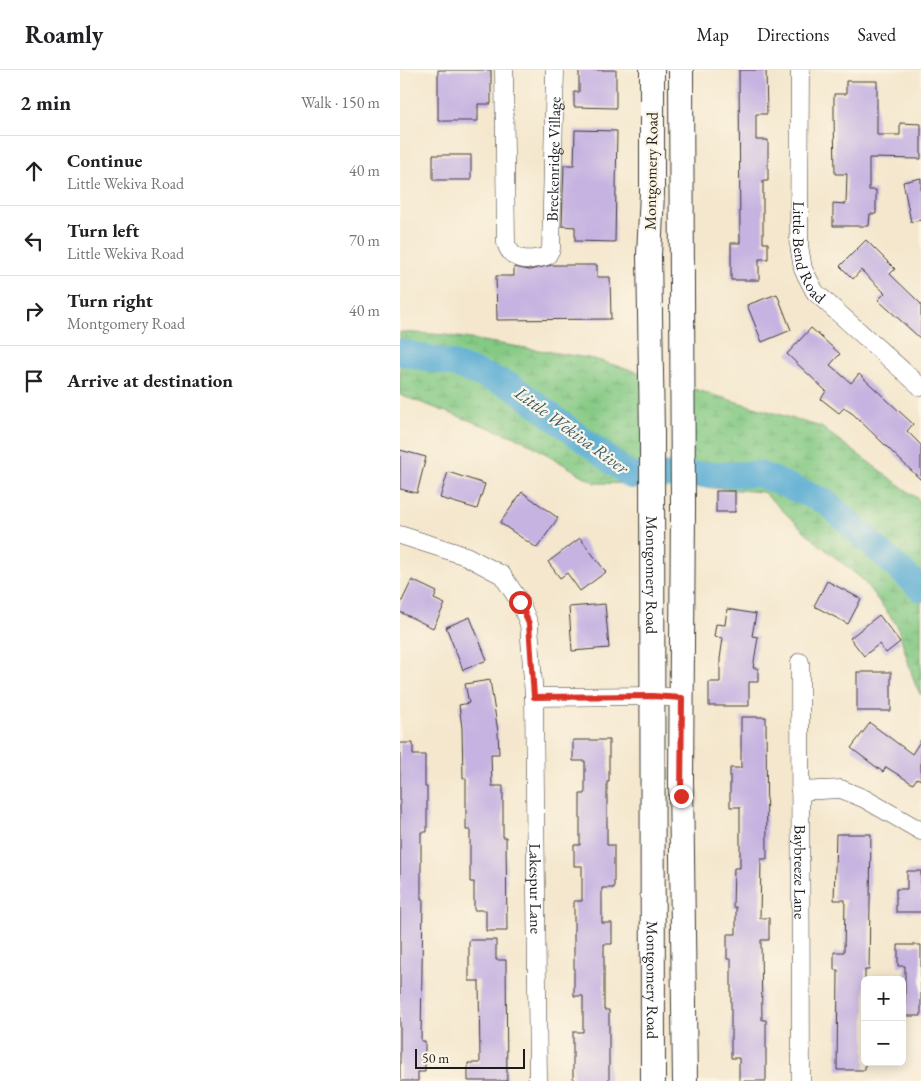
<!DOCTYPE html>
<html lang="en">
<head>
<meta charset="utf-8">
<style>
	body { margin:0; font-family:"EB Garamond",serif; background:#f2f2f2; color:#202124 }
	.controls { position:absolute; right:15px; bottom:15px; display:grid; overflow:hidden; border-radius:8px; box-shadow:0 2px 12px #0003 }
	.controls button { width:45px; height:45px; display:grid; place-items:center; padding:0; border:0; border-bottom:1px solid #e0e0e0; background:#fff; color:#202124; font:25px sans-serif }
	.scale { position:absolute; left:15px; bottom:12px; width:110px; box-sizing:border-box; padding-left:5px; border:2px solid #1c1c1c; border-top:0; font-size:14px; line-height:18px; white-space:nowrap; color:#1c1c1c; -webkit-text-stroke:4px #fcf5e5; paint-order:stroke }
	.stop { position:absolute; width:15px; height:15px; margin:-11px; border:4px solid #d93025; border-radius:50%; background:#fff }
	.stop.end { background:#d93025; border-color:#fff; box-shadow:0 1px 5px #0008 }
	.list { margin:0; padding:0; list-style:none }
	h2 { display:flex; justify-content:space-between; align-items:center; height:65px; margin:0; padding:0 20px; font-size:21px }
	h2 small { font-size:16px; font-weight:400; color:#757577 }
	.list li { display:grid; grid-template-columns:32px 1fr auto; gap:15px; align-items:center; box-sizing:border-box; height:70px; padding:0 20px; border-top:1px solid #e0e0e0 }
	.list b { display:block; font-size:19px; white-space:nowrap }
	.list p { margin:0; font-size:16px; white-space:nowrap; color:#757577 }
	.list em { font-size:16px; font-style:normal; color:#757577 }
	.icon { flex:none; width:28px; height:28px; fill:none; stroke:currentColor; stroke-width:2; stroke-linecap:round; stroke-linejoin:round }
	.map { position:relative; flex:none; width:521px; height:1011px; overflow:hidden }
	header { display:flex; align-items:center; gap:30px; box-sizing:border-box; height:70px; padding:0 25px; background:#fff; border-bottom:1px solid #e0e0e0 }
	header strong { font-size:24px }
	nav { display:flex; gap:28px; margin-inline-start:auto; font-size:18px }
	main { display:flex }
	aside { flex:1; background:#fff }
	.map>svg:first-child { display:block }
	.wetland { fill:url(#wetland-marsh); stroke:#507250 }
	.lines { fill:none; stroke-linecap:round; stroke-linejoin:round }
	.river { stroke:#57acd3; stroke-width:26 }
	.building { fill:#c6b3e1 }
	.minor-casing { stroke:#3c3a37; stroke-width:19 }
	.secondary-casing { stroke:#3c3a37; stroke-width:26 }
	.minor { stroke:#fff; stroke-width:18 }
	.secondary { stroke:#fff; stroke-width:24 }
	.route { stroke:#d93025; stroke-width:6 }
	.labels { text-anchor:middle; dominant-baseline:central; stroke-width:4.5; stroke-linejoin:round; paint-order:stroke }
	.street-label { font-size:16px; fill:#1c1c1c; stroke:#fcf5e5 }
	.water-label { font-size:18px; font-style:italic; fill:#375d6e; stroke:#fcf5e5 }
</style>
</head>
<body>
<header>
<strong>Roamly</strong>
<nav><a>Map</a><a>Directions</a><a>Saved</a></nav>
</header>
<main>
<aside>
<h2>2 min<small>Walk · 150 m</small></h2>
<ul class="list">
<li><svg class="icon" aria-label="ahead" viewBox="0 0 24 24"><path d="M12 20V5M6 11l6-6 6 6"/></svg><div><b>Continue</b><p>Little Wekiva Road</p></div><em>40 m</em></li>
<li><svg class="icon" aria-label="left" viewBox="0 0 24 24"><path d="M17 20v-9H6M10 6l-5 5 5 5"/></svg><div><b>Turn left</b><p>Little Wekiva Road</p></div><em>70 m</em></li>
<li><svg class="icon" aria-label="right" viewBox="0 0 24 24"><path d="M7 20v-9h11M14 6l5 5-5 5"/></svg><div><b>Turn right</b><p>Montgomery Road</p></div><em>40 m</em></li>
<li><svg class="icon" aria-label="arrive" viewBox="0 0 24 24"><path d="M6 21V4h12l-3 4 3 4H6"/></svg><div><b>Arrive at destination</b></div></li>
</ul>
</aside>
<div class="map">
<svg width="521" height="1011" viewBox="0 0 521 1011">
	<defs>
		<pattern id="wetland-marsh" width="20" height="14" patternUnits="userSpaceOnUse" patternTransform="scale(1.25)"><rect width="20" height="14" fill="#84c984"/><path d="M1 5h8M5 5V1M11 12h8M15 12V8" fill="none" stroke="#71ac71"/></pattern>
	</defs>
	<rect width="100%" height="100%" fill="#fcf5e5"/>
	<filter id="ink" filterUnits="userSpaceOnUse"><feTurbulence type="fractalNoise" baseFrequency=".02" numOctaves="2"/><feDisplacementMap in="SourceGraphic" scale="10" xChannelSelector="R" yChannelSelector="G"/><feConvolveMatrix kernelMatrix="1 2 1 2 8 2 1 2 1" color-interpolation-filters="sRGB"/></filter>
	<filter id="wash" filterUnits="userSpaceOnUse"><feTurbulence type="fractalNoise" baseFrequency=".0096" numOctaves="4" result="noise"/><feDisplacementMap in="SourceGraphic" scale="20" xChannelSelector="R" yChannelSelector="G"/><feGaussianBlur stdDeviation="1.12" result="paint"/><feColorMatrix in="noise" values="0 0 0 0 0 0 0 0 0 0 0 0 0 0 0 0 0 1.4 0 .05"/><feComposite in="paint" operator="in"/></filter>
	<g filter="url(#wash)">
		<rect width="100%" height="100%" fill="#f4e7cd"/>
		<g class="wetland">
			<polygon points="0,262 45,265 194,289 244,304 244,414 195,413 123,370 0,325"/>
			<polygon points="290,318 421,357 521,431 521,625 515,614 497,555 462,509 415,471 363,422 290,416"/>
		</g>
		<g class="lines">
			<polyline class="river" points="0,282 53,294 112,316 231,406 359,404 426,432 521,519"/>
		</g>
		<g id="blocks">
			<g class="building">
				<polygon points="38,0 91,0 91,34 78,34 78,51 38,51"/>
				<polygon points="179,0 216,0 216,38 174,37 174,22 179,22"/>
				<polygon points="339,0 366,0 367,44 356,44 356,70 368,70 368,111 363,111 363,173 368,173 368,189 359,189 359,210 331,210 331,173 340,173"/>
				<polygon points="446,11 477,11 477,65 500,65 500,53 521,54 521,89 469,88 469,120 476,120 476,144 470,144 469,156 433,156 433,133 446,134 447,104 435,104 434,45 434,24 446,24"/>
				<polygon points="175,60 217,61 215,172 175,171 175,157 162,156 164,95 174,95"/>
				<rect x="33" y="85" width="38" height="25"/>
				<polygon points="521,108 521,150 511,152 503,112"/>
				<polygon points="466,170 495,199 490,204 521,234 521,269 478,230 485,223 461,200 453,209 440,196"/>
				<polygon points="152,195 197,195 197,207 210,207 211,249 97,250 96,206 114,206 114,197 129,200"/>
				<polygon points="377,224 391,260 362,272 347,235"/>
				<polygon points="411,258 440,284 430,295 451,313 459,304 513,354 507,361 521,375 521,410 453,344 444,338 439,343 421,329 426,321 387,284"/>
				<polygon points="0,380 26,387 17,423 0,419"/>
				<polygon points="48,402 85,414 77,439 40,428"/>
				<rect x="316" y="421" width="19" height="21"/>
				<polygon points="122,422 158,448 137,478 100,453"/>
				<polygon points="180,468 206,502 180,521 167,503 160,508 148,492"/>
				<polygon points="12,510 37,522 34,529 45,534 33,558 0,542 0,535"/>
				<polygon points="427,511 461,529 448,554 414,536"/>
				<polygon points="205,534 209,578 172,581 169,537"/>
				<polygon points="327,539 356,544 352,566 358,567 353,598 358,598 358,612 349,612 349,636 309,636 309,612 320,612 320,589 323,568 314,567 316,554 325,555"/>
				<polygon points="479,545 500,572 486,583 479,574 464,586 450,568"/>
				<polygon points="70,547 87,590 63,600 46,557"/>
				<rect x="457" y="602" width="34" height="39"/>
				<polygon points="90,610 98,662 99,684 91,684 92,716 103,716 103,767 106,767 107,861 86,861 86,840 74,840 74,812 70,812 70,760 66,760 66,708 63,708 62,658 59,635 69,633 65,614"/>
				<polygon points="341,647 366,647 367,789 361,789 360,848 369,848 369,870 361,870 362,950 366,950 366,1011 339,1011 339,988 331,988 331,889 327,889 327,864 336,864 336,837 333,837 334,798 340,798 340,737 330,737 330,698 341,698"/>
				<polygon points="470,653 512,684 521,670 521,710 517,708 513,714 486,697 483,702 451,678"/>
				<polygon points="173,670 209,670 209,712 207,712 207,775 214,775 214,818 202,818 202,853 212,853 212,874 204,874 204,940 209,940 209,1011 173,1011 173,962 183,962 183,926 174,926 174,831 182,831 182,796 174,796 174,775 180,775 180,724 185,724 185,691 173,691"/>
				<polygon points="0,673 13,673 13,685 25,685 25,717 27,717 27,762 21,762 21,829 23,829 21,971 25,971 25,1002 18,1002 18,1011 0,1011"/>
				<polygon points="436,764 471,764 469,900 465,900 465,1000 437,1000 438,900 434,900 434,882 444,882 445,830 434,830"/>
				<polygon points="507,801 521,801 521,842 496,842 496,819 507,819"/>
				<polygon points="69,870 96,870 96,890 106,890 107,1011 68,1011 68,993 80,993 79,911 69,911"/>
				<polygon points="498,875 521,875 521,946 505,946 505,896 498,896"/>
			</g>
		</g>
	</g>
	<g filter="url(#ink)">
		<use href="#blocks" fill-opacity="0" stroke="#3c3a37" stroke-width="1"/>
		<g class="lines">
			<g class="minor-casing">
				<g id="minor">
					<path id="s1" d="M104,0L106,173C112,193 131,191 147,186L151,179L155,0"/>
					<path id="s2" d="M400,0L399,175L403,199L415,222L521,317"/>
					<path id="s3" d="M0,465L66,486L102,505L120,532L129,554L134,627L138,1011"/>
					<path id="s4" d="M400,592L401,1011"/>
					<polyline points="134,627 252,626 282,628"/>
					<polyline points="400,721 441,719 465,729 521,761"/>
				</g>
			</g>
			<g class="secondary-casing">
				<g id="secondary">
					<path id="s5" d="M252,0V123L249,185L252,363L253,1011"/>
					<polyline points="281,0 283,439 281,710 285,1011"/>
				</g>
			</g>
			<use href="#minor" class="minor"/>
			<use href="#secondary" class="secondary"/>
		</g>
	</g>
	<g class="lines" filter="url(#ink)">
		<polyline class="route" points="120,532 129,554 134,627 252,626 282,628 281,726"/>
	</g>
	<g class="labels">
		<g class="street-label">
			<text stroke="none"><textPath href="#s1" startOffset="320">Breckenridge Village</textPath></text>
			<text transform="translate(251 101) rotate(-89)">Montgomery Road</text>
			<text stroke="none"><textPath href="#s2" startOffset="184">Little Bend Road</textPath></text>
			<text stroke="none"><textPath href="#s5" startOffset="505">Montgomery Road</textPath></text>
			<text stroke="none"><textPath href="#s4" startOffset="210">Baybreeze Lane</textPath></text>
			<text stroke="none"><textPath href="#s3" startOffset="431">Lakespur Lane</textPath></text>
			<text stroke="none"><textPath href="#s5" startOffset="910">Montgomery Road</textPath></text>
		</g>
		<g class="water-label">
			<text transform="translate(172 360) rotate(36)">Little Wekiva River</text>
		</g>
	</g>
</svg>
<div class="controls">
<button>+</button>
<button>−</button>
</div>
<div class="scale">50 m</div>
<div class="stop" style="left:120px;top:532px"></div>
<div class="stop end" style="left:281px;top:726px"></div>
</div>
</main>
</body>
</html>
